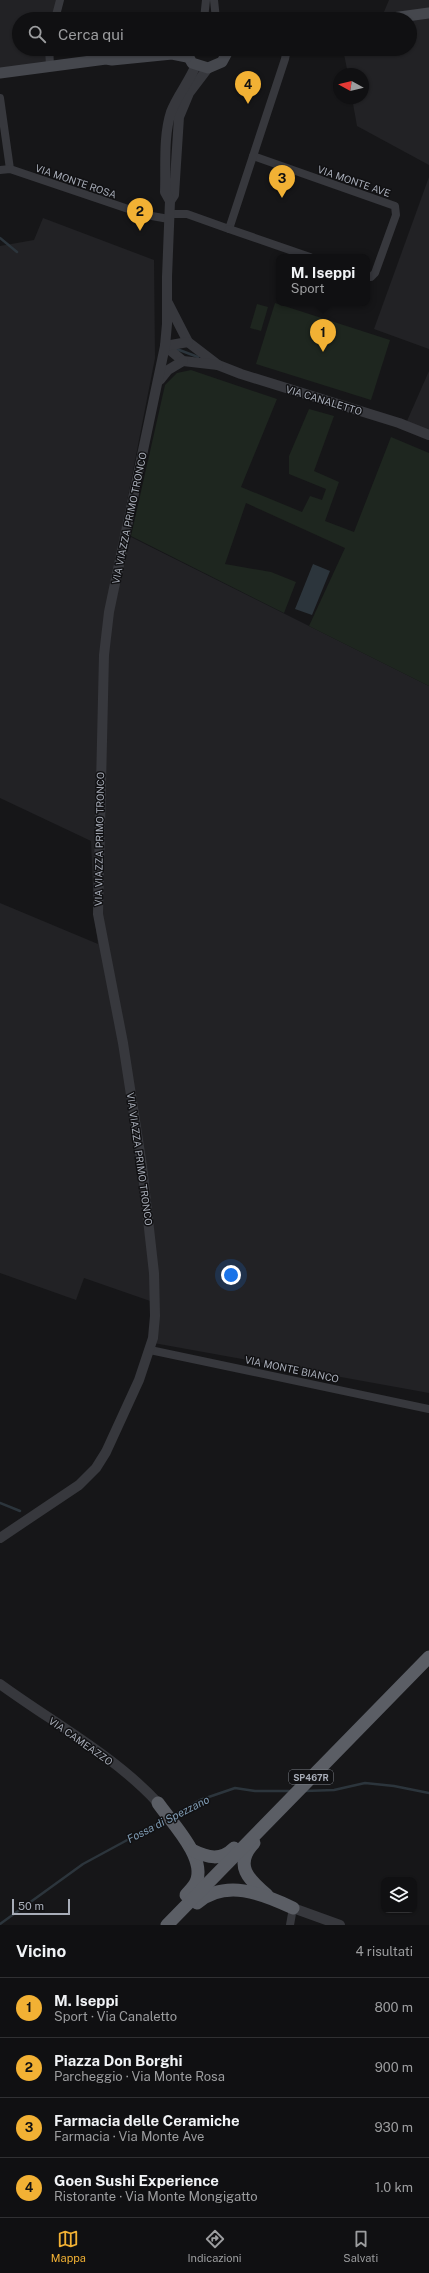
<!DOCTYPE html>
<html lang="it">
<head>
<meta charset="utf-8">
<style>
	body { margin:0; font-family:"Public Sans",sans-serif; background:#1e1e20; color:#f1f3f6 }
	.controls { position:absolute; right:12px; bottom:12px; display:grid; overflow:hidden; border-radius:8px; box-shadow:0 1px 3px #0004 }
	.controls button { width:36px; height:36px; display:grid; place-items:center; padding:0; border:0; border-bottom:1px solid #303032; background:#101012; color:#f1f3f6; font:20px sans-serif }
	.compass { position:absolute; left:333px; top:68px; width:36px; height:36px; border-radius:50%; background:#101012; box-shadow:0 1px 3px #0004; rotate:278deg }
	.scale { position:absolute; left:12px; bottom:10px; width:58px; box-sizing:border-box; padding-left:4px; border:2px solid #a8adb8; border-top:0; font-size:11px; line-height:14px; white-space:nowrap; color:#a8adb8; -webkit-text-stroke:3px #111113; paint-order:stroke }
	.you { position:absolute; left:231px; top:1275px; width:14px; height:14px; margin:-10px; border:3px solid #fff; border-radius:50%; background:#1a73e8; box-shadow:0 0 0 6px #1a73e833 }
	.badge { display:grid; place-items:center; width:26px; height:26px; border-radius:50%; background:#f2b134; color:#111; font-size:13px; font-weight:700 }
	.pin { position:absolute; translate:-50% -33px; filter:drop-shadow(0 1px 2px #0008) }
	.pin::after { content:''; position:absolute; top:21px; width:14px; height:12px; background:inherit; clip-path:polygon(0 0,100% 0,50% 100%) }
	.popup { position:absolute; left:276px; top:254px; width:94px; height:52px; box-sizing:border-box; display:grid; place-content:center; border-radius:8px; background:#101012; filter:drop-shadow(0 1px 3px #0005); font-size:13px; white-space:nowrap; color:#9c9d9f }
	.popup b { font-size:15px; color:#f1f3f6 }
	.popup::after { content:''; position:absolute; left:50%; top:100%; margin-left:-8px; border:8px solid transparent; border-top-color:#101012 }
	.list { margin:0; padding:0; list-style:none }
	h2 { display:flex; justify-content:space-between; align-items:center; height:52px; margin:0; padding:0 16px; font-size:17px }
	h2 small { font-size:13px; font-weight:400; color:#9c9d9f }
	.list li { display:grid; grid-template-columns:26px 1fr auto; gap:12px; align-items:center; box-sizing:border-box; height:60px; padding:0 16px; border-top:1px solid #303032 }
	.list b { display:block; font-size:15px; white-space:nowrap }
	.list p { margin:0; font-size:13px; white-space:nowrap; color:#9c9d9f }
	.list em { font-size:13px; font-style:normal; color:#9c9d9f }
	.icon { flex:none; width:22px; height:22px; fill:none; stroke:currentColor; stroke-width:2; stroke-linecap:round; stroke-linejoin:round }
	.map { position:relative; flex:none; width:429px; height:1925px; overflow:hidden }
	.search { position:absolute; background:#101012; box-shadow:0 1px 3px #0004; left:12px; right:12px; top:12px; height:44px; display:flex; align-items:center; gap:10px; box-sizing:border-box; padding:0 14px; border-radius:22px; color:#9c9d9f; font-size:15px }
	.sheet { height:292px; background:#101012 }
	nav { display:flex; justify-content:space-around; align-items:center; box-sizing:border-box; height:56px; border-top:1px solid #303032; background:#101012; font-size:11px; color:#9c9d9f }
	nav a { display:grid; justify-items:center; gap:2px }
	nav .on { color:#f2b134 }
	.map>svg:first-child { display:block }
	.built { fill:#222225 }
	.green { fill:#1e261f }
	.water { fill:#2c353c }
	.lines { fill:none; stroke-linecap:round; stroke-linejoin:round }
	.stream { stroke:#2c353c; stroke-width:2.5 }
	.minor { stroke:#37383d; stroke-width:8 }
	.tertiary { stroke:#37383d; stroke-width:10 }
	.secondary { stroke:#45474d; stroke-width:11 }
	.trunk { stroke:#5b5e65; stroke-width:13 }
	.labels { text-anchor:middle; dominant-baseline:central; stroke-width:3; stroke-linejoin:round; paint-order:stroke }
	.shield { fill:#111113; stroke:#7b7e86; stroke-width:1 }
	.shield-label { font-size:9px; font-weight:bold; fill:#a8adb8 }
	.street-label { font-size:10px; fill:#a8adb8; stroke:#111113 }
	.water-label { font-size:11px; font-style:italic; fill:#7f9bb3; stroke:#111113 }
</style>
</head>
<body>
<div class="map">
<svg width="429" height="1925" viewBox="0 0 429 1925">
	<rect width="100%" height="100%" fill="#161618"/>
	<g class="built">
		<polygon points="0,0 58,0 56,19 19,19 19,49 54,49 53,64 0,71"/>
		<polygon points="389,0 429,0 429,165 357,126 352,98 363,98 363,74 348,74 343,49 410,49 410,19 381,19"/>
		<polygon points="429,177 429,349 374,329"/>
		<polygon points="43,218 154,260 155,358 121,532 429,686 429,1393 148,1342 153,1302 84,1278 76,1300 0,1273 0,903 98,944 94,915 91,841 0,798 0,246 34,240"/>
		<polygon points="429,371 429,435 407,421"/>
	</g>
	<g class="green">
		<polygon points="275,303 390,340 371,400 256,364"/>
		<polygon points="257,304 268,307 261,331 250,328"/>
		<polygon points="191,370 277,399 241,487 302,512 310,496 322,500 326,489 289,474 289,456 309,409 334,416 314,471 339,482 325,521 354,532 391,437 429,453 429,686 309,626 345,548 246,503 225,564 271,572 296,582 284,613 131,536 165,385 177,373"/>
	</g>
	<polygon class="water" points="313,564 330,571 312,615 295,609"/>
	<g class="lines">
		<g class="stream">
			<polyline points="0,238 17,252"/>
			<polyline points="174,348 198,357"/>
			<polyline points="0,1503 20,1511"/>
			<polyline points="305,1791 334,1790 365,1783 394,1786 429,1793"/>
			<polyline points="172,1816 200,1800 235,1788 255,1791 292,1791"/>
			<polyline points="0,1924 83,1864 166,1819"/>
		</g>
		<g class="minor">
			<polyline points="214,0 216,19"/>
			<polyline points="55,19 60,0"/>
			<polyline points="204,19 206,0"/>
			<polyline points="49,49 50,65"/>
			<polyline points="0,98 10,169"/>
			<polyline points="253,156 395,206 396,215 375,273 371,277 367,277"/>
			<polyline points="0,170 10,169 146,215 169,219"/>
			<polyline points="169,214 187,214 229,229 285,59 287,49"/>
			<polyline points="229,229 310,257"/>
			<polyline points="150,1350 429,1409"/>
			<polyline points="290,1925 293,1908"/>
		</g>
		<g class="tertiary">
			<polyline points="170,201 174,195 179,117 189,93 208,68"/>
			<polyline points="168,303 188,342 218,365 241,374 399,423 429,435"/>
			<polyline points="165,346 183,361 218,365"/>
			<polyline points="165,346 188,342"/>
			<polyline points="160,380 168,370 183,361"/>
			<path d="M0,1538L79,1485L96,1468L106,1452L139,1380L153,1338L155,1316L154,1273L142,1166L123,1043L98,914L104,655L109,612L165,346L167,324V277L170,201L165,192C166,166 163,137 171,112C177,96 189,82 196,65"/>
			<path d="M0,1684C52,1722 115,1756 158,1803"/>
			<polyline points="293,1908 340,1925"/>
		</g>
		<g class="secondary">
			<polyline points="385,19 429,13"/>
			<polyline points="185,50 192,63 208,68 222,62 229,49"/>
			<polyline points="0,73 106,59 112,60 172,54 187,57"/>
		</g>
		<g class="trunk">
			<path d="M158,1803C171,1822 207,1858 196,1882C194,1887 189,1891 186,1895"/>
			<path d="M254,1843C233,1865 249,1880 267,1895"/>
			<path d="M192,1850C208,1858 221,1861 234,1848"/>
			<path d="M197,1903C225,1879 262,1893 293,1908"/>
			<polyline points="167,1925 429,1657"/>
		</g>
	</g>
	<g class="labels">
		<rect class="shield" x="289" y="1770" width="44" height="14" rx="3"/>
		<g class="shield-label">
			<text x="311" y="1777">SP467R</text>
		</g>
		<g class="street-label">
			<text transform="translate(76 181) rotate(19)">VIA MONTE ROSA</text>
			<text transform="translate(354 181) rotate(19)">VIA MONTE AVE</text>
			<text transform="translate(324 400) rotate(17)">VIA CANALETTO</text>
			<text transform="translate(129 518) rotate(-78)">VIA VIAZZA PRIMO TRONCO</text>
			<text transform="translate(99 839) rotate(-89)">VIA VIAZZA PRIMO TRONCO</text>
			<text transform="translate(140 1159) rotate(82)">VIA VIAZZA PRIMO TRONCO</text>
			<text transform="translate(292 1369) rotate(12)">VIA MONTE BIANCO</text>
			<text transform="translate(81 1741) rotate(35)">VIA CAMEAZZO</text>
		</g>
		<g class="water-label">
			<text transform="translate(168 1819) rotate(-27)">Fossa di Spezzano</text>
		</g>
	</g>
</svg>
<div class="controls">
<button><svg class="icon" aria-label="layers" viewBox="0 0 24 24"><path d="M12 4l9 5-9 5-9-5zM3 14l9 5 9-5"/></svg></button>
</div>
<svg class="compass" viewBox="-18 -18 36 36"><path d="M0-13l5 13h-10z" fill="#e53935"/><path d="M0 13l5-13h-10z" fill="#9c9d9f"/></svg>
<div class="scale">50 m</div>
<div class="you"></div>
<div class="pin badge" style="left:323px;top:352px">1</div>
<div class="popup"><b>M. Iseppi</b>Sport</div>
<div class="pin badge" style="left:140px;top:231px">2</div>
<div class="pin badge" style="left:282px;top:198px">3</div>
<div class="pin badge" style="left:248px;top:104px">4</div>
<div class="search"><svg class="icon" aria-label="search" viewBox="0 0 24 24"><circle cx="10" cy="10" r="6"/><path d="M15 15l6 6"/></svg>Cerca qui</div>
</div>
<section class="sheet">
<h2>Vicino<small>4 risultati</small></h2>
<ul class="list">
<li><span class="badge">1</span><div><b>M. Iseppi</b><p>Sport · Via Canaletto</p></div><em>800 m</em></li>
<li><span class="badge">2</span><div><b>Piazza Don Borghi</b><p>Parcheggio · Via Monte Rosa</p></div><em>900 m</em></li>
<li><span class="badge">3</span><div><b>Farmacia delle Ceramiche</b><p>Farmacia · Via Monte Ave</p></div><em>930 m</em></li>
<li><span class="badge">4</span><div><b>Goen Sushi Experience</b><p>Ristorante · Via Monte Mongigatto</p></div><em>1.0 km</em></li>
</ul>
</section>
<nav>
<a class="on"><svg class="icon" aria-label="map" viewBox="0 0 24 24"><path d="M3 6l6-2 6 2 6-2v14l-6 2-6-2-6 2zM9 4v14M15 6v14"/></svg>Mappa</a>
<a><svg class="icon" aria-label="directions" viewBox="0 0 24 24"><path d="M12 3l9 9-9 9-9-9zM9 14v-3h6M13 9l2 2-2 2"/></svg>Indicazioni</a>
<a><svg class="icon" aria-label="saved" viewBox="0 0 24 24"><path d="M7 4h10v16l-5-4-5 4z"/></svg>Salvati</a>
</nav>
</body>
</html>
